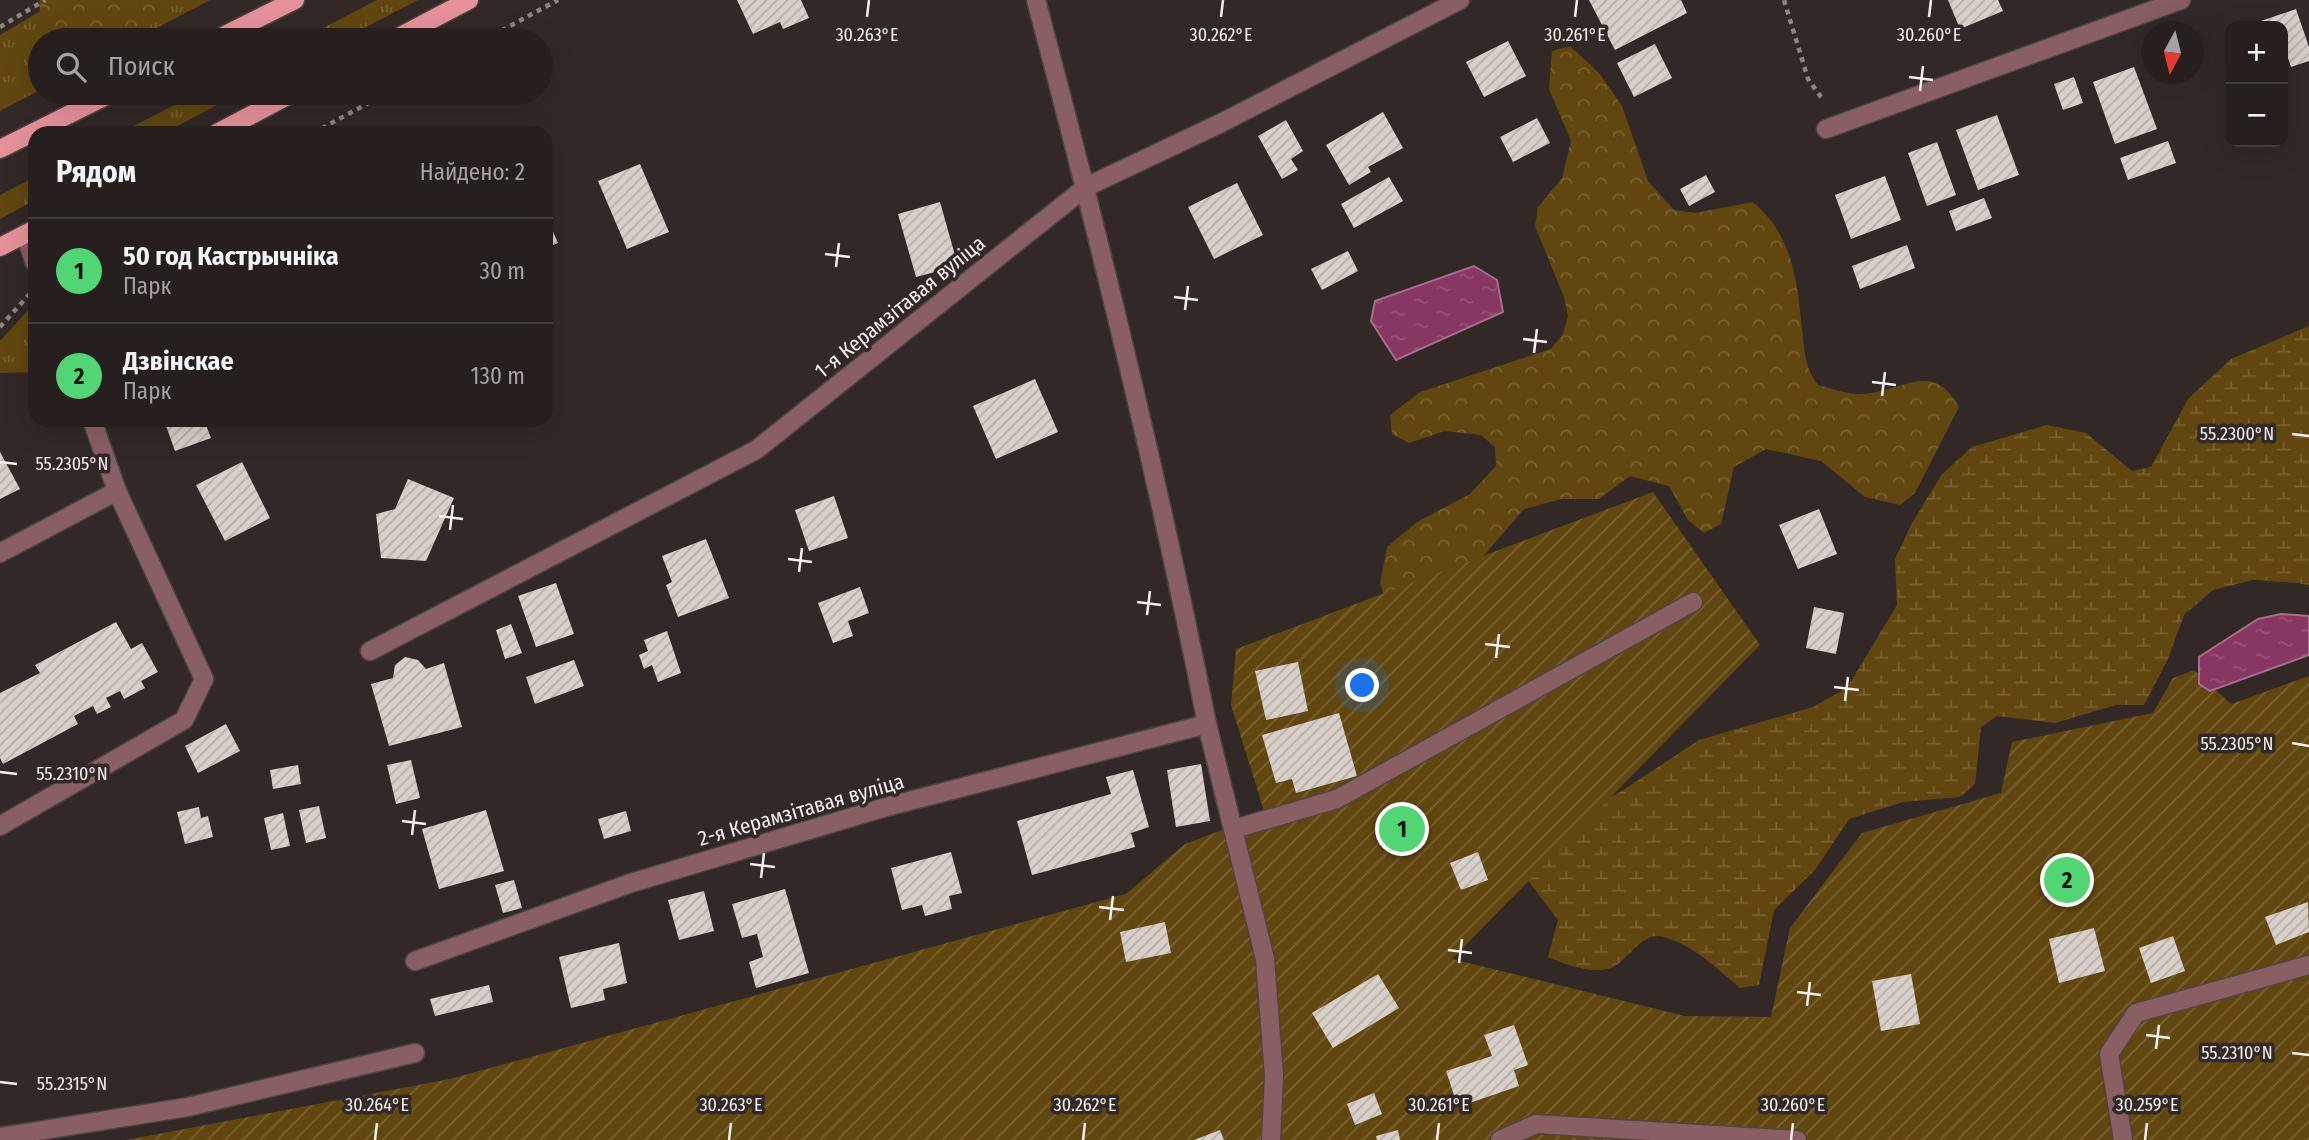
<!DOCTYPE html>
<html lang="ru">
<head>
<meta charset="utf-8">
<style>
	body { margin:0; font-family:"Fira Sans Condensed",sans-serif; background:#2e2726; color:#f1f3f6 }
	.controls { position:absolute; right:21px; top:21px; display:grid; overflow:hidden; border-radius:14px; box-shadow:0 7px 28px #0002 }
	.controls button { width:63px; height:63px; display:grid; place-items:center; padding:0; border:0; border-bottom:2px solid #423d3b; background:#261f1d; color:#f1f3f6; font:35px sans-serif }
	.compass { position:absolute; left:2141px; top:21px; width:63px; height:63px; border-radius:50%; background:#261f1d; box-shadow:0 7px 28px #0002; rotate:187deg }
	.you { position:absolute; left:1363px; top:686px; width:24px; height:24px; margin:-18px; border:5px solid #fff; border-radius:50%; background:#1a73e8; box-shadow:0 0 0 10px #1a73e833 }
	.badge { display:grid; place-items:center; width:46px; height:46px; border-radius:50%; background:#52d673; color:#111; font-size:23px; font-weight:700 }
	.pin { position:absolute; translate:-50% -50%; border:4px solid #fff; box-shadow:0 2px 7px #0006 }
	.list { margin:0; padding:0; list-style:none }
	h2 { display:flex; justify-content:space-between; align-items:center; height:91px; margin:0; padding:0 28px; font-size:30px }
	h2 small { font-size:23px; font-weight:400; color:#a4a2a4 }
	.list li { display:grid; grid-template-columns:46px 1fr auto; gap:21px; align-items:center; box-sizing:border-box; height:105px; padding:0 28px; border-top:2px solid #423d3b }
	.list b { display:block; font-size:26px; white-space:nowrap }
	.list p { margin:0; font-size:23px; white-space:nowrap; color:#a4a2a4 }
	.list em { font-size:23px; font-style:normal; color:#a4a2a4 }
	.icon { flex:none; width:38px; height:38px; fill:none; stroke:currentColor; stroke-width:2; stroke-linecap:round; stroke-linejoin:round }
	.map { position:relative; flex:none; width:2309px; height:1140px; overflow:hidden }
	.search { position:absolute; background:#261f1d; box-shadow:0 7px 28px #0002; left:28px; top:28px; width:525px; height:77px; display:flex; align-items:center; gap:18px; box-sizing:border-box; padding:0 24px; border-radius:38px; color:#a4a2a4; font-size:26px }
	.panel { position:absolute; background:#261f1d; box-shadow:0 7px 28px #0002; left:28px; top:126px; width:525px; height:301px; border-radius:21px }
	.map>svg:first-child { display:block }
	.grass { fill:url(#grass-tufts) }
	.forest { fill:url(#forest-crowns) }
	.wetland { fill:url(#wetland-marsh) }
	.garden { fill:url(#garden-furrows) }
	.water { fill:url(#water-ripples); stroke:#a86d8c; stroke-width:2 }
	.building { fill:url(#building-hatch) }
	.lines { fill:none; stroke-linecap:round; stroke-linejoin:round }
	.service-casing { stroke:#4d4543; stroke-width:21 }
	.minor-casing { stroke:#4d4543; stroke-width:21 }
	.primary-casing { stroke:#4d4543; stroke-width:21 }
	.path { stroke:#8b8482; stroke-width:4.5; stroke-dasharray:5 5; stroke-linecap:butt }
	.service { stroke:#895f63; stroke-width:18 }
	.minor { stroke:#895f63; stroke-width:18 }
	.primary { stroke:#e6919a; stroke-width:18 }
	.ticks { fill:none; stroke:#f4eeed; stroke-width:2.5 }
	.labels { text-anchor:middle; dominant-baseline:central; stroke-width:7; stroke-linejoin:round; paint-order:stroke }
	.street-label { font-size:21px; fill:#f4eeed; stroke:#322927 }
	.ticks-label { font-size:18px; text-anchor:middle; fill:#f4eeed; stroke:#322927; stroke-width:7; stroke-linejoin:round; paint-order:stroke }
</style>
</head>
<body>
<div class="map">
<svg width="2309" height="1140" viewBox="0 0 2309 1140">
	<defs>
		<pattern id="grass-tufts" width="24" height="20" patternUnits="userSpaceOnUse" patternTransform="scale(1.75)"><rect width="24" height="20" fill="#61470f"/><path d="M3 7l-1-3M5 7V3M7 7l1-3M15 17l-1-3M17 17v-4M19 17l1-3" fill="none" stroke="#786232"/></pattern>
		<pattern id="forest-crowns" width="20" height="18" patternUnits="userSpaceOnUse" patternTransform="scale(1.75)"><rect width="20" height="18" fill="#61470f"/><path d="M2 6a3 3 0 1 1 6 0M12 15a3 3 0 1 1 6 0" fill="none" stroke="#786232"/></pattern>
		<pattern id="wetland-marsh" width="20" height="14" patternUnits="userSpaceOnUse" patternTransform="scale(1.75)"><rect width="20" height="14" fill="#61470f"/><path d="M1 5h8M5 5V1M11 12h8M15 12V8" fill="none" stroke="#786232"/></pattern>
		<pattern id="garden-furrows" width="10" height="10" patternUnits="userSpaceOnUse" patternTransform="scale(1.75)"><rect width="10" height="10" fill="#61470f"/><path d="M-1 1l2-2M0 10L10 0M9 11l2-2" fill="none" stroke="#786232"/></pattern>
		<pattern id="water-ripples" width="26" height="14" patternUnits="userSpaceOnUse" patternTransform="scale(1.75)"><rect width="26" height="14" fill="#883662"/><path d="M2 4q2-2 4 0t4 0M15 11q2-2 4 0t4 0" fill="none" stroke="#995379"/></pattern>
		<pattern id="building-hatch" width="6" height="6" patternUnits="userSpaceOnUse" patternTransform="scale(1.75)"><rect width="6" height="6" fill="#d8cfc8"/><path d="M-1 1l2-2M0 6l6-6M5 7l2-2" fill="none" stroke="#b4ada8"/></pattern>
	</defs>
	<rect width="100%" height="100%" fill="#322927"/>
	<g class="grass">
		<polygon points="59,0 210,0 134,40 40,40 40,90 0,111 0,35"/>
		<polygon points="377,0 418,0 341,40 300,40"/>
		<polygon points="198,93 240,93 164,133 120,133"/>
		<polygon points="35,177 35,200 0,219 0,195"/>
		<polygon points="34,304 35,372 0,373 0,341"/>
	</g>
	<g class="forest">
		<polygon points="39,0 183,0 114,40 43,40"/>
		<path d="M1570,46L1599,73L1622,106L1648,181L1674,210L1695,213L1753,202C1793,236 1797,280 1802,329C1805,353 1804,366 1818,385C1830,388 1843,393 1856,394C1898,396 1931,356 1959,407L1915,493L1900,505L1865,497L1821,461L1766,449L1734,467L1721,524L1704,533L1688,520L1669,486L1630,476L1599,499H1562L1524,509L1436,611L1386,601L1380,583L1387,547L1417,522L1470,494L1496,466L1495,447L1481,435L1445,431L1409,443L1392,434L1390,415L1420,392L1551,349L1563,334L1568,316L1564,297L1535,226L1538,207L1562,178L1571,141L1549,89L1552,51Z"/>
	</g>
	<path class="wetland" d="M2309,326V585L2298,583L2253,580L2213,590L2184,615L2168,659L2144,705H2116L2055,723L1997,716L1981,727L1975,784L1960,797L1903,802L1849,819L1815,870L1774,910L1759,985L1740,988C1717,969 1694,945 1664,937C1641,930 1629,961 1611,968C1590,974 1567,965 1548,957L1558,920L1527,879L1563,818L1617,794L1699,740L1813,707L1847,688L1897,605L1895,559L1912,523L1942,474L1972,447L2047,425L2086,433L2132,471L2151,467L2188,399L2231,359Z"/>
	<polygon class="garden" points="1653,492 1760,645 1452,959 1685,1016 1771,1017 1790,928 1862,833 2001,793 2012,742 2153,713 2173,678 2194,670 2231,704 2309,676 2309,1140 126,1140 450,1079 1126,894 1185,844 1265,814 1231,705 1236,649"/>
	<g class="water">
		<polygon points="1474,266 1497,280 1503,312 1396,360 1371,321 1375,301"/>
		<polygon points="2281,614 2309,616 2309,655 2210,691 2199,684 2199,657 2258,619"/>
	</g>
	<g class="building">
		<polygon points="737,0 801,0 809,18 783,29 780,22 753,34"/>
		<polygon points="1589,0 1681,0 1687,13 1615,50"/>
		<polygon points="1948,0 1998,0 2003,11 1960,29"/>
		<polygon points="2296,9 2309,47 2309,61 2291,67 2283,43 2283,26 2246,26"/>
		<polygon points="1508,41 1526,76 1484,97 1466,62"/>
		<polygon points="1655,44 1672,78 1634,97 1617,63"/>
		<polygon points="2134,67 2157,129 2115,144 2093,82"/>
		<polygon points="2074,77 2083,103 2063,110 2054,84"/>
		<polygon points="1383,112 1403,148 1368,167 1371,172 1349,185 1326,145"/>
		<polygon points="1997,115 2019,175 1978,190 1956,130"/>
		<polygon points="1537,118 1550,143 1513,162 1500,137"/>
		<polygon points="1286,120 1303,151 1291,159 1298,170 1282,179 1258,136"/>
		<polygon points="2168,141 2176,163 2128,180 2120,158"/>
		<polygon points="1937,142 1956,195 1927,206 1908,153"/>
		<polygon points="640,164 669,232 627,249 598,181"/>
		<polygon points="1706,175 1715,192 1689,206 1680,189"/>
		<polygon points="1885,176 1901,220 1851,239 1835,195"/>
		<polygon points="1389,177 1403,201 1354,228 1341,204"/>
		<polygon points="1237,183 1263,235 1214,259 1188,207"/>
		<polygon points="1984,198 1992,218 1956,231 1949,211"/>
		<polygon points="940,202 958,266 916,277 898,214"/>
		<polygon points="546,216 558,243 546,248"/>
		<polygon points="1907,245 1915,268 1860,289 1852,266"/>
		<polygon points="1348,251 1358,271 1322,290 1311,269"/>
		<polygon points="1035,379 1058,432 996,459 973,406"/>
		<polygon points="164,420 204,420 211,438 175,451"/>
		<polygon points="0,452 20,489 0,499"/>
		<polygon points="242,462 270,518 225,541 196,485"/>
		<polygon points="408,479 454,498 426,561 381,558 376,514 395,509"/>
		<polygon points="834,496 848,538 809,551 795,510"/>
		<polygon points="1819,509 1837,554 1798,569 1779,525"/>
		<polygon points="706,539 729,598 678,617 666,585 672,582 662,556"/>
		<polygon points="556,583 574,634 536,647 518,596"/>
		<polygon points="860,587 869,613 848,621 853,636 833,643 818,603"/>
		<polygon points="1814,607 1844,613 1836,654 1806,648"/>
		<polygon points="116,622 131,649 142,643 158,672 141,681 145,688 124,699 120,691 106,698 111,707 97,714 93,706 74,716 78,724 3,764 0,758 0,693 40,673 35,665"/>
		<polygon points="511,624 522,653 505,659 496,630"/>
		<polygon points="667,631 681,673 658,682 652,665 644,669 639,655 648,651 644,640"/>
		<polygon points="405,657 418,660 426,669 444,663 462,727 389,746 371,684 393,678 395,665"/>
		<polygon points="574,660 584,686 535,704 526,677"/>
		<polygon points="1298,662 1308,711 1266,720 1255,671"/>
		<polygon points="1339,713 1357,776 1296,793 1292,779 1276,783 1262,735"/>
		<polygon points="226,724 240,751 198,773 185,746"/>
		<polygon points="411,760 420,798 396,804 387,765"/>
		<polygon points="1201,764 1210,821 1176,827 1167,770"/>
		<polygon points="298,765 301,784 273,789 270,770"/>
		<polygon points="1133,770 1149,827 1131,833 1135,847 1032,875 1017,821 1111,794 1106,777"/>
		<polygon points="319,806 326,838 306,843 299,810"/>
		<polygon points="199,807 201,818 208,816 213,837 185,844 177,812"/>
		<polygon points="486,810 504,871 439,889 422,829"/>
		<polygon points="626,811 631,831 604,839 598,819"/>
		<polygon points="283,813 290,846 271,850 264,818"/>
		<polygon points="951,852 962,893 949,896 952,909 925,916 922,905 902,910 891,868"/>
		<polygon points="1478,852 1488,880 1461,890 1450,863"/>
		<polygon points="514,880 522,908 503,913 495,885"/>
		<polygon points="785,889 809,973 756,988 749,962 763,957 757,934 742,938 732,904"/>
		<polygon points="704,891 714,931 679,940 668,900"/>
		<polygon points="2308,902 2309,932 2276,945 2265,917"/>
		<polygon points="1165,922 1171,953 1126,962 1120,932"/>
		<polygon points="2094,928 2105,971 2059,983 2049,939"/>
		<polygon points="2173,936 2185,971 2151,983 2139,948"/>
		<polygon points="619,943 627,983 603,989 605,1000 571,1008 559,957"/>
		<polygon points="1378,974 1399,1008 1333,1048 1312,1013"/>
		<polygon points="1911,974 1920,1024 1881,1031 1872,981"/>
		<polygon points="489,985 493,1002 435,1016 430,999"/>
		<polygon points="1514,1025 1528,1065 1514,1070 1519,1086 1458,1107 1446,1071 1492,1056 1484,1035"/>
		<polygon points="1374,1093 1382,1114 1355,1125 1347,1104"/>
		<polygon points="1220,1130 1224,1140 1194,1140"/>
		<polygon points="1398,1130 1400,1140 1377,1140 1376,1136"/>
	</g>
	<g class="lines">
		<g class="service-casing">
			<g id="service">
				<polyline points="1207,724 1265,959 1274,1076 1271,1140"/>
				<polyline points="0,826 184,720 204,679 117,491"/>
				<polyline points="1234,829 1337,799 1693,602"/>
				<polyline points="0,1137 188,1107 415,1053"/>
				<polyline points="1500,1140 1536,1124 1797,1140"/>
				<polyline points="2123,1140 2109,1054 2136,1013 2309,965"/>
			</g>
		</g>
		<g class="minor-casing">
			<g id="minor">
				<polyline points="1826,129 2181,0"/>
				<polyline points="25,234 35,263"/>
				<polyline points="0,553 117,491 92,420"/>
				<polyline points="370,651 756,450 1086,187 1221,123 1460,0"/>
				<path d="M415,961L631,883L886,807L1207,724C1159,481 1100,240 1036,0"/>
			</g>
		</g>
		<g class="primary-casing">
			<g id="primary">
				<polyline points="215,40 295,0"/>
				<polyline points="393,40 469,0"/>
				<polyline points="217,133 293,93"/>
				<polyline points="0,149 112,93"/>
				<polyline points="0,247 35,229"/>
			</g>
		</g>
		<g class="path">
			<polyline points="1784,0 1808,79 1824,101"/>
			<polyline points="0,27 45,0"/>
			<polyline points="484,40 558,0"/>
			<polyline points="313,133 387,93"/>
			<polyline points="0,327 35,288"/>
		</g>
		<use href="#service" class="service"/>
		<use href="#minor" class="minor"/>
		<use href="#primary" class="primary"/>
	</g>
	<path class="ticks" d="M867,17L869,0M1221,17L1223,0M1575,17L1577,0M1929,17L1931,0M1909,77L1933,80M1920,91L1923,66M825,254L850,257M836,267L839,243M1174,297L1198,300M1185,310L1188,286M1523,339L1547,342M1534,353L1537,329M1872,382L1896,385M1882,396L1885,372M2292,434L2309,436M0,462L17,464M439,516L463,519M450,530L453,505M788,559L812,562M799,572L802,548M1137,602L1161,605M1147,615L1150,591M1485,644L1510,647M1496,658L1499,634M1834,687L1859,690M1845,701L1848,677M2292,743L2309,746M0,772L17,774M402,821L426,824M412,835L415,810M750,864L775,867M761,878L764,853M1099,907L1124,910M1110,920L1113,896M1448,950L1472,953M1459,963L1462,939M1797,992L1821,995M1807,1006L1810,982M2146,1035L2170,1038M2156,1049L2159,1025M2292,1053L2309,1055M0,1082L17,1084M375,1140L377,1123M729,1140L731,1123M1083,1140L1085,1123M1437,1140L1439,1123M1791,1140L1793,1123M2145,1140L2147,1123"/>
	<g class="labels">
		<g class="street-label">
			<text transform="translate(900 307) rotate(-39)">1-я Керамзітавая вуліца</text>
			<text transform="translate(801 810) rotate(-16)">2-я Керамзітавая вуліца</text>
		</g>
	</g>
	<g class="ticks-label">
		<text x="867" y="41">30.263°E</text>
		<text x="1221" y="41">30.262°E</text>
		<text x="1575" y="41">30.261°E</text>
		<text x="1929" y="41">30.260°E</text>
		<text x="2237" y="440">55.2300°N</text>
		<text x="72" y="470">55.2305°N</text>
		<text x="2237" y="750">55.2305°N</text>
		<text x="72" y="780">55.2310°N</text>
		<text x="2237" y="1059">55.2310°N</text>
		<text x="72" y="1090">55.2315°N</text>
		<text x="377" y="1111">30.264°E</text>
		<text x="731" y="1111">30.263°E</text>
		<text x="1085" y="1111">30.262°E</text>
		<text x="1439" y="1111">30.261°E</text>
		<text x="1793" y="1111">30.260°E</text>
		<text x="2147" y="1111">30.259°E</text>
	</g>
</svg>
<div class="controls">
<button>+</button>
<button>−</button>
</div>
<svg class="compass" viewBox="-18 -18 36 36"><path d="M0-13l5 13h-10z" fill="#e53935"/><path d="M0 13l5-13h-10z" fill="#a4a2a4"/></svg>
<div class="you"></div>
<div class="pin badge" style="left:1402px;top:829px">1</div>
<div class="pin badge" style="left:2067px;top:880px">2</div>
<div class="search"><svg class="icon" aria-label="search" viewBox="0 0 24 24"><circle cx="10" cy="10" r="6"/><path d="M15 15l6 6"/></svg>Поиск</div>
<section class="panel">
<h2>Рядом<small>Найдено: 2</small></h2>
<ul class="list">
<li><span class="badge">1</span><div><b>50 год Кастрычніка</b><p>Парк</p></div><em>30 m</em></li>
<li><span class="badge">2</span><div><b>Дзвінскае</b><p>Парк</p></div><em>130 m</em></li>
</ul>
</section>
</div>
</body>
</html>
